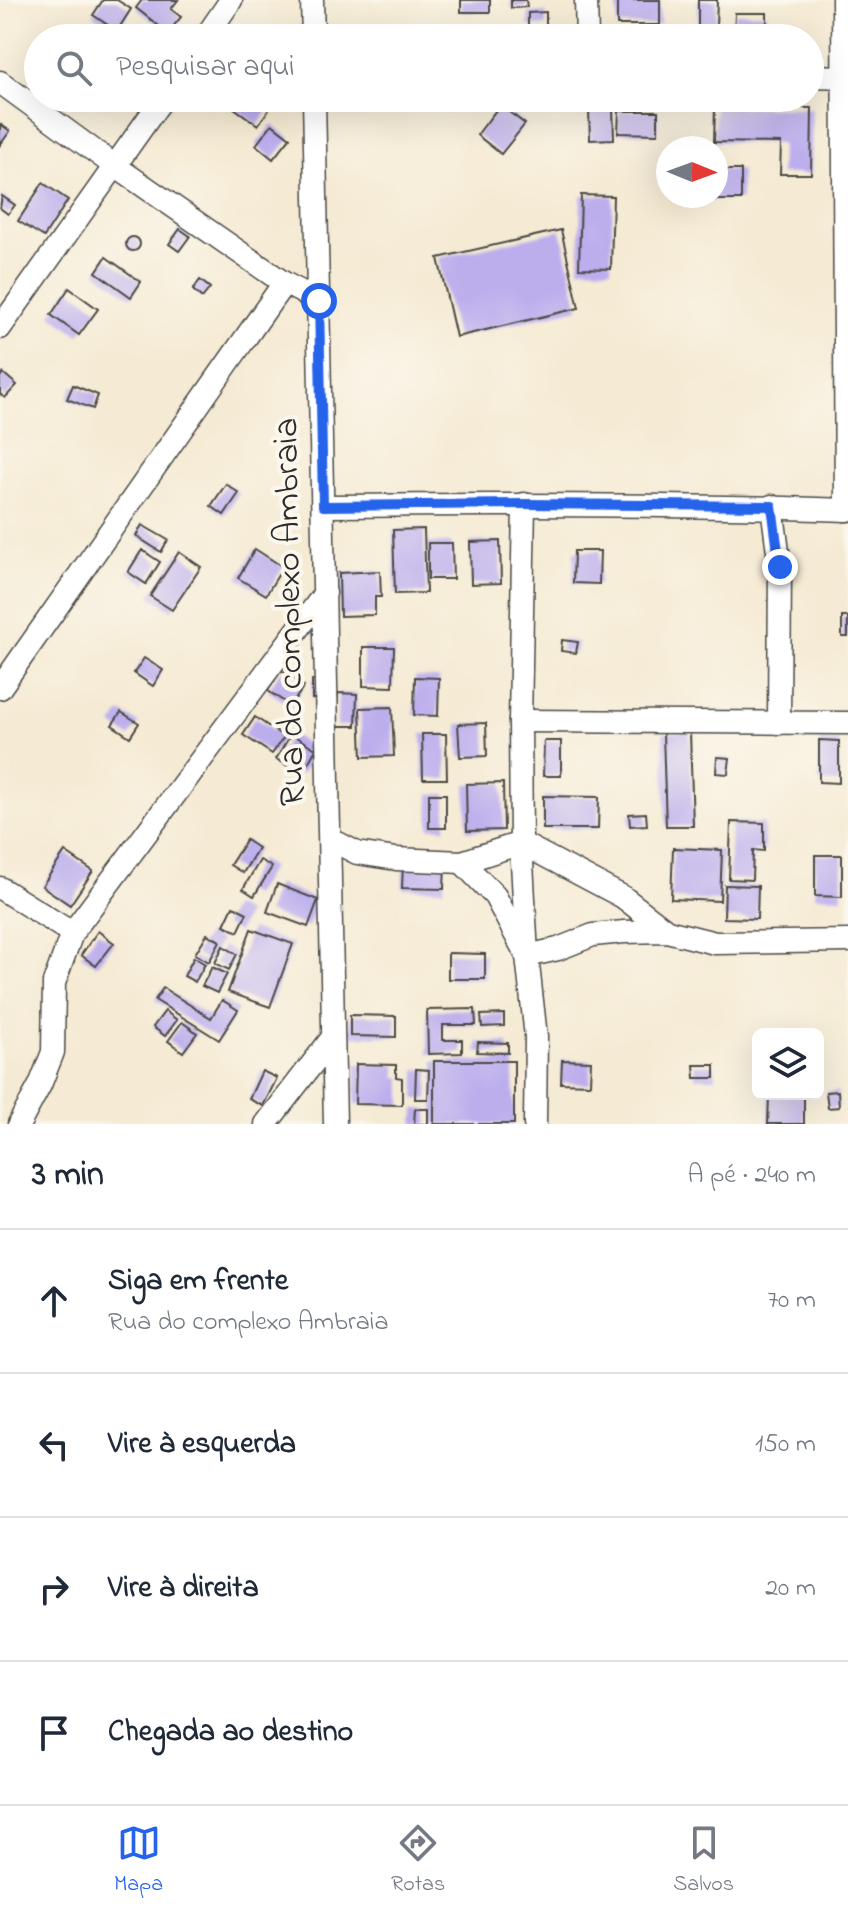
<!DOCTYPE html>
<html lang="pt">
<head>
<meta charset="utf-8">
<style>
	body { margin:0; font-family:"Indie Flower",sans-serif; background:#f6f6f7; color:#1f2937 }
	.controls { position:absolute; right:24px; bottom:24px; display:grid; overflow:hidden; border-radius:12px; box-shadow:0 8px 32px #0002 }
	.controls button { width:72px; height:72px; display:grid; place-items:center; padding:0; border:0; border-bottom:2px solid #e0e1e3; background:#fff; color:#1f2937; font:40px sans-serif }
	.compass { position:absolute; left:656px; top:136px; width:72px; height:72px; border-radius:50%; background:#fff; box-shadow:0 8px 32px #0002; rotate:91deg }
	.stop { position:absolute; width:24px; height:24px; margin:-18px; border:6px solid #2563eb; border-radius:50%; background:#fff }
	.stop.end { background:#2563eb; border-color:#fff; box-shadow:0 2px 8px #0008 }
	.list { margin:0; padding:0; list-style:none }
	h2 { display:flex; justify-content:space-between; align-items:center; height:104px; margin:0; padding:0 32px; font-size:34px }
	h2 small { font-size:26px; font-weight:400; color:#747a83 }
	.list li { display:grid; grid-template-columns:52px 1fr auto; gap:24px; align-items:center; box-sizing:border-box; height:144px; padding:0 32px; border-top:2px solid #e0e1e3 }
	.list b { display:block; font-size:30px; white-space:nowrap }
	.list p { margin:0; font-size:26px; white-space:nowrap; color:#747a83 }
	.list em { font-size:26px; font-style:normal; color:#747a83 }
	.icon { flex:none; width:44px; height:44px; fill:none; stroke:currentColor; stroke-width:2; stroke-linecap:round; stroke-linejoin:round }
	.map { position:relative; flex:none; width:848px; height:1124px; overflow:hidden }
	.search { position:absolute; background:#fff; box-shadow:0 8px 32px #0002; left:24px; right:24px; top:24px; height:88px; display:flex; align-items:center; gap:20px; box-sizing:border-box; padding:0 28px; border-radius:44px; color:#747a83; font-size:30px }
	.sheet { height:680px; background:#fff }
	nav { display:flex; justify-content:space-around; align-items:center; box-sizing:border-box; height:112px; border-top:2px solid #e0e1e3; background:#fff; font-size:22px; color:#747a83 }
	nav a { display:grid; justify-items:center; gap:4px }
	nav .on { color:#2563eb }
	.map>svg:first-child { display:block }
	.building { fill:#bcaded }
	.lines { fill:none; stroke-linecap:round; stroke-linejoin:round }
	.minor-casing { stroke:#494844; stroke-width:25 }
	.minor { stroke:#fff; stroke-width:22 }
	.route { stroke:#2563eb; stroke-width:10 }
	.labels { text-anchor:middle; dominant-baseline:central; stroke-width:8; stroke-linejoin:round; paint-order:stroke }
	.street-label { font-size:36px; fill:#2b2b2b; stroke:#fbf7ec }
</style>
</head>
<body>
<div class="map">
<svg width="848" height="1124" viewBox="0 0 848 1124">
	<rect width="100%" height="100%" fill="#fbf7ec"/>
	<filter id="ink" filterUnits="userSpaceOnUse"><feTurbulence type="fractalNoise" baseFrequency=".0125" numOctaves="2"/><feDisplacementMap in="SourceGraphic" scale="16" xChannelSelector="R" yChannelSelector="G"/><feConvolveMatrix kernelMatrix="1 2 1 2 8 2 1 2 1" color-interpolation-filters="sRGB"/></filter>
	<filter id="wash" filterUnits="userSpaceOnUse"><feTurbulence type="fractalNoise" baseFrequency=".006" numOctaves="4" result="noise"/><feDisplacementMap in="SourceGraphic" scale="32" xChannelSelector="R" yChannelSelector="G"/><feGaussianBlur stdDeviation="1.8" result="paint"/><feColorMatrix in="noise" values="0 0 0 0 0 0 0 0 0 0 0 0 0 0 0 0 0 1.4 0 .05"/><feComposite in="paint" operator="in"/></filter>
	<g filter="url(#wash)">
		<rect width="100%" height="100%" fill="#f5ead3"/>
		<g id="blocks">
			<g class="building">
				<polygon points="103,0 117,0 131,9 117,31 93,15"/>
				<polygon points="142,0 178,0 171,9 181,17 168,33 136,8"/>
				<rect x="461" y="0" width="29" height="12"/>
				<polygon points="511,0 526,0 527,7 511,8"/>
				<rect x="617" y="0" width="43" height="25"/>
				<polygon points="698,0 717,0 716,27 698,27"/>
				<polygon points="546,12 546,26 528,26 528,13"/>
				<polygon points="735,13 767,13 767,38 734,38"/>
				<polygon points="103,27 118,38 95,38"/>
				<polygon points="281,31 281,38 261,38 261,32"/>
				<polygon points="220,98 262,98 272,105 258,125"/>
				<polygon points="500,105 525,124 501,154 477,135"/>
				<polygon points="715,107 812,108 811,174 780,174 781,143 714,142"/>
				<polygon points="613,109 614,139 590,140 589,110"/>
				<polygon points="619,111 658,111 658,134 618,133"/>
				<polygon points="0,124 10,131 0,145"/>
				<polygon points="272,124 290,138 273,159 256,145"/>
				<polygon points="716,170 741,170 741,200 708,200 708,196 716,196"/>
				<polygon points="43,183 68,200 44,237 18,221"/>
				<polygon points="581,195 613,196 611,269 579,268"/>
				<polygon points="2,196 15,205 8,214 0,208"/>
				<polygon points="180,229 190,236 179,251 169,244"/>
				<polygon points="561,230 579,308 456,337 438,258"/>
				<circle cx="133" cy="244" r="7"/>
				<polygon points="106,257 141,282 131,297 96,272"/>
				<polygon points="200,280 210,288 202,298 193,290"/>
				<polygon points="69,288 98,309 79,335 51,315"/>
				<polygon points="3,373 17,385 5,398 0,394 0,377"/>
				<polygon points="73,385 98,395 93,409 67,399"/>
				<polygon points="226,484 239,493 224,515 211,506"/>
				<polygon points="142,525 168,540 161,552 136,536"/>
				<polygon points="424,529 426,593 395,594 393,530"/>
				<polygon points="500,541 501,583 471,584 470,542"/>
				<polygon points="428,543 452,543 453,579 428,579"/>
				<polygon points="255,549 283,567 266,595 238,578"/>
				<polygon points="142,550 160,562 146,584 128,572"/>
				<polygon points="574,551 600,551 599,584 573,583"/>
				<polygon points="179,552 201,567 172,610 150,596"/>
				<polygon points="380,571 381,597 375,597 375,615 340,616 339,573"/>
				<rect x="842" y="617" width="6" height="20"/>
				<polygon points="562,640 578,642 576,653 561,651"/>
				<polygon points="363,647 394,647 393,687 363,686"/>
				<polygon points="144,658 163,670 153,686 134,673"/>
				<polygon points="281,670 304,686 291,706 268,691"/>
				<polygon points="415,677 439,678 438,716 414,715"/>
				<rect x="312" y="680" width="8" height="19"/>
				<polygon points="338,693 357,694 356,726 337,726"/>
				<polygon points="392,707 394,756 362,757 360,708"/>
				<polygon points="121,712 139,723 130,737 112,725"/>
				<polygon points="255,717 284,737 272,754 243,735"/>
				<polygon points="486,723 487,756 460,757 458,724"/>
				<polygon points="690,732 693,826 666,826 663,733"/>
				<polygon points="291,734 316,749 302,774 276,759"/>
				<polygon points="422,734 446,734 447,779 423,779"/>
				<polygon points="819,740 839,741 839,783 819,782"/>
				<polygon points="544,741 561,741 561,776 543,776"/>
				<polygon points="717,757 730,758 728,774 716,773"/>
				<polygon points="503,783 504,830 467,831 466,784"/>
				<rect x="429" y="794" width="17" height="34"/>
				<polygon points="543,796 599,797 598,829 543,829"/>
				<polygon points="646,813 647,825 630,826 629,814"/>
				<polygon points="731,822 764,823 764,851 753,850 752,880 729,879"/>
				<polygon points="246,840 258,848 243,873 230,865"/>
				<polygon points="673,848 722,850 720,901 671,899"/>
				<polygon points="65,852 93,871 70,905 42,886"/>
				<polygon points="815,855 842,855 842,897 815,896"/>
				<polygon points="260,860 272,867 254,896 243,889"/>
				<polygon points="403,864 445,865 444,889 402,888"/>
				<polygon points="277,884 318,900 308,927 267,912"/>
				<polygon points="725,885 758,886 757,919 724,918"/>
				<polygon points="233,906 247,913 238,932 224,925"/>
				<polygon points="251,929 293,944 270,1007 228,992"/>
				<polygon points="98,931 114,943 96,966 81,955"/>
				<polygon points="207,934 220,941 209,962 195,954"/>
				<polygon points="223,946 237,954 229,970 215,963"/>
				<polygon points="448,953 485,954 485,979 448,979"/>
				<polygon points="194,957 205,964 195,982 184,976"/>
				<polygon points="212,967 227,974 217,993 202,986"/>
				<polygon points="163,988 211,1018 222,1000 238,1010 219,1040 155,1000"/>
				<polygon points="475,1009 476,1025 443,1025 443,1040 462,1040 462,1053 428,1054 427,1010"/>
				<polygon points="165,1011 177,1020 165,1036 153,1027"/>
				<polygon points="504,1014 504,1026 482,1027 481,1015"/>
				<polygon points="350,1015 396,1016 396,1037 350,1036"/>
				<polygon points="182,1022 197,1033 183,1052 168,1041"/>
				<polygon points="478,1042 508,1043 508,1053 477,1052"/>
				<polygon points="562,1060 591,1061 590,1084 561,1083"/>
				<rect x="434" y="1061" width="80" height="63"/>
				<polygon points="356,1064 396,1065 396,1077 402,1078 402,1105 355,1104"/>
				<polygon points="694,1065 715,1065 715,1078 695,1078"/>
				<polygon points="416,1069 429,1070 428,1099 415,1099"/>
				<polygon points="262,1071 277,1078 263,1106 249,1099"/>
				<polygon points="838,1091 839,1107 828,1108 826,1092"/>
				<polygon points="769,1095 804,1096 804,1124 768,1124"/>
				<polygon points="415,1109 428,1109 428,1124 414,1124"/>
			</g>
		</g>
	</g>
	<g filter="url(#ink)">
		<use href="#blocks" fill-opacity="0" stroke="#494844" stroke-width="2"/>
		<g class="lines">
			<g class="minor-casing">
				<g id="minor">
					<polyline points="312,0 313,38"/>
					<polyline points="586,0 587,38"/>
					<polyline points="843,0 846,510"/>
					<polyline points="205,38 231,0"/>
					<polyline points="810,76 848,77"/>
					<polyline points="0,82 115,166 284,283 319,301"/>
					<polyline points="314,98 335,1124"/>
					<polyline points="0,328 163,98"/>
					<polyline points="524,504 520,721 521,843 527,956 536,1037 535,1124"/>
					<path d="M323,506C498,504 673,504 848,510"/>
					<polyline points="772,506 780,567 779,723"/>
					<polyline points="0,688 284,283"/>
					<polyline points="520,721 848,723"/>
					<polyline points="330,839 357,853 396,859 462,862 521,843 623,897 667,931"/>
					<polyline points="462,862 495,896 527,956 558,949 593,935 624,932 667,931 715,943 848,941"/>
					<polyline points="0,888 72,933 325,593"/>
					<polyline points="19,1124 40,1085 53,1052 54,983 72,933"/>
					<polyline points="266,1124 333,1037"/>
				</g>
			</g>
			<use href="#minor" class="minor"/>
		</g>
	</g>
	<g class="lines" filter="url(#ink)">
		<polyline class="route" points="319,301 323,506 524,504 772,506 780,567"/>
	</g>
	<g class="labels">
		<g class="street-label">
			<text transform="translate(291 612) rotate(-91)">Rua do complexo Ambraia</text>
		</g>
	</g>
</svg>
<div class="controls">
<button><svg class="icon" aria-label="layers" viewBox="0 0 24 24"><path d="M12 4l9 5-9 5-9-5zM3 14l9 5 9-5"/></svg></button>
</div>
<svg class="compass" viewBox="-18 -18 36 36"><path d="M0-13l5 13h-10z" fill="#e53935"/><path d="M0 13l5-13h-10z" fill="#747a83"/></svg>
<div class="stop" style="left:319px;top:301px"></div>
<div class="stop end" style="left:780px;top:567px"></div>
<div class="search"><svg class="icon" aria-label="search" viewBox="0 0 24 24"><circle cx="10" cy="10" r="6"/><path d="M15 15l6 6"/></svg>Pesquisar aqui</div>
</div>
<section class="sheet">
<h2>3 min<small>A pé · 240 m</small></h2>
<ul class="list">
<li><svg class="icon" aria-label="ahead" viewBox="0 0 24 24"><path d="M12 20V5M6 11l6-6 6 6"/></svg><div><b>Siga em frente</b><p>Rua do complexo Ambraia</p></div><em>70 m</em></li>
<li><svg class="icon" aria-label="left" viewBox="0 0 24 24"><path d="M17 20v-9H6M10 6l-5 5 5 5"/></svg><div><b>Vire à esquerda</b></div><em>150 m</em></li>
<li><svg class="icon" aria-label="right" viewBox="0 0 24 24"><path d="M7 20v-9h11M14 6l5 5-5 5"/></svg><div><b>Vire à direita</b></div><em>20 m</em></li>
<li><svg class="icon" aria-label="arrive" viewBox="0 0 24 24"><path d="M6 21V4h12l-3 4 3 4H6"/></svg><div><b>Chegada ao destino</b></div></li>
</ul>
</section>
<nav>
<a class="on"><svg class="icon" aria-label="map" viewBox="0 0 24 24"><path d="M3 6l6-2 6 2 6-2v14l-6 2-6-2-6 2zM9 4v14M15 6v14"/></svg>Mapa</a>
<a><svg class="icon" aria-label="directions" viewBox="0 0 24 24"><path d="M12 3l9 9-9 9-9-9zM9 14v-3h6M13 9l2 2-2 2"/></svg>Rotas</a>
<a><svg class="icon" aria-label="saved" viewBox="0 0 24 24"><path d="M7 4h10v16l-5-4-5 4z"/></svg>Salvos</a>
</nav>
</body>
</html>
